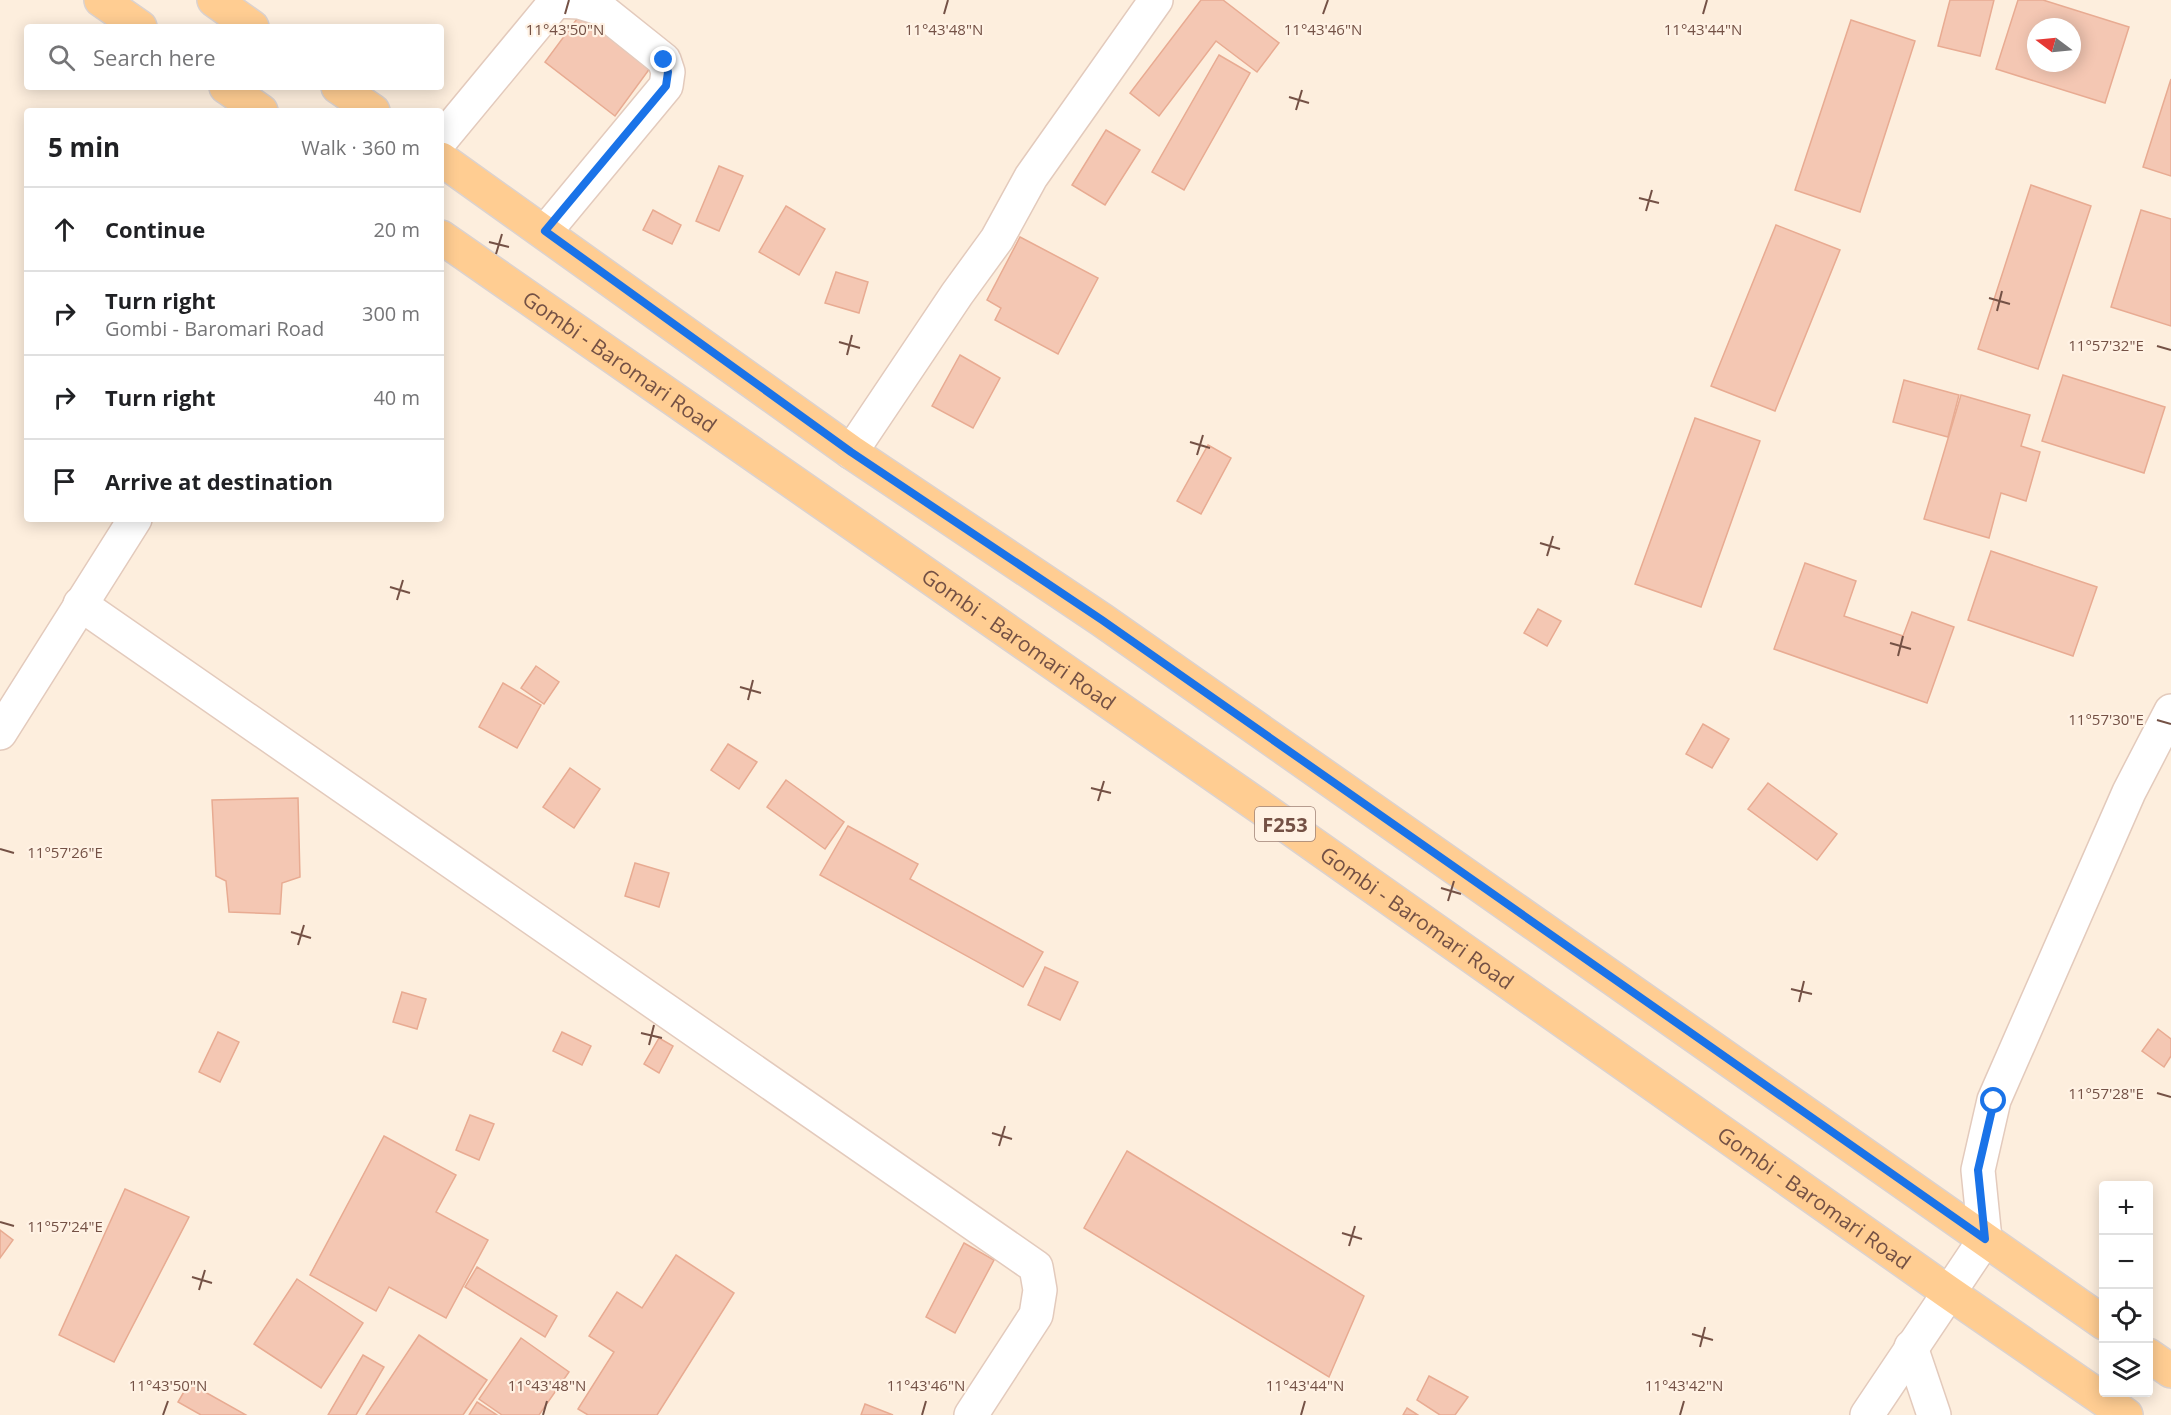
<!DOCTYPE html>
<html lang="en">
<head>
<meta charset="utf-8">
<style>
	body { margin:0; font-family:"Open Sans",sans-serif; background:#f2f2f2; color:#202124 }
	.controls { position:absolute; right:18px; bottom:18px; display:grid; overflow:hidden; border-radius:6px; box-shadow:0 3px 15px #0003 }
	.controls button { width:54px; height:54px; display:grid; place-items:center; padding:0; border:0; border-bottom:2px solid #e0e0e0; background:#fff; color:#202124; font:30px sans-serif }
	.compass { position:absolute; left:2027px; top:18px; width:54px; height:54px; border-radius:50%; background:#fff; box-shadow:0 3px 15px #0003; rotate:286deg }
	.stop { position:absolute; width:18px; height:18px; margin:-14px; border:4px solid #1a73e8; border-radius:50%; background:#fff }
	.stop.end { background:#1a73e8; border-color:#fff; box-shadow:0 2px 6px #0008 }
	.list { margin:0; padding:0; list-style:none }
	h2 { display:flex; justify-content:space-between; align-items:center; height:78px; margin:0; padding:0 24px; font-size:26px }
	h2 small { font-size:20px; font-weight:400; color:#757577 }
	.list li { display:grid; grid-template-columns:39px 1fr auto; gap:18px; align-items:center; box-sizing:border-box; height:84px; padding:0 24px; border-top:2px solid #e0e0e0 }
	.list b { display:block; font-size:22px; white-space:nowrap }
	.list p { margin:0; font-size:20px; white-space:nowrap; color:#757577 }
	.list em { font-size:20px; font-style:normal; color:#757577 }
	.icon { flex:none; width:33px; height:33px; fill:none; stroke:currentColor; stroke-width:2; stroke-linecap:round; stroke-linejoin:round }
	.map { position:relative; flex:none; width:2171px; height:1415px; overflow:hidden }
	.search { position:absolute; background:#fff; box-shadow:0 3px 15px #0003; left:24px; top:24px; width:420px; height:66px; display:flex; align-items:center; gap:15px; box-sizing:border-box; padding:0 21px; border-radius:6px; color:#757577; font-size:22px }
	.panel { position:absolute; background:#fff; box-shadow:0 3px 15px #0003; left:24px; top:108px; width:420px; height:414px; border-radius:6px }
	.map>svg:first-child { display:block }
	.building { fill:#f4c7b3; stroke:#e8ab92; stroke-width:1.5; fill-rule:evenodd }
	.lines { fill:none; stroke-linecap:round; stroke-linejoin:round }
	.minor-casing { stroke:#e3cabc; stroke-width:36 }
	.major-casing { stroke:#dbd2cf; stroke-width:36 }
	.minor { stroke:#fff; stroke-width:33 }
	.major { stroke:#ffcd92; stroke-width:33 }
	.route { stroke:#1a73e8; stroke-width:8 }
	.ticks { fill:none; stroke:#745145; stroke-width:2 }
	.labels { text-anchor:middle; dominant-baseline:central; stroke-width:4.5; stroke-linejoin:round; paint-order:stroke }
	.shield { fill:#fff2e4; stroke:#9e8175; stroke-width:1.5 }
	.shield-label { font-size:20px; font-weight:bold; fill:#745145 }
	.street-label { font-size:21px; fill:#745145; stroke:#fff2e4 }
	.ticks-label { font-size:15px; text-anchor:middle; fill:#745145; stroke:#fff2e4; stroke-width:4.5; stroke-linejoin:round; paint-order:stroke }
</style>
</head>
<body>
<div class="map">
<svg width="2171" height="1415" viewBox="0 0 2171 1415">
	<rect width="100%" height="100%" fill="#fdeedd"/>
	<g class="building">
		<polygon points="591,0 667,45 615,116 545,62"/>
		<polygon points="1201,0 1223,0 1279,43 1257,72 1216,41 1159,116 1130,93"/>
		<polygon points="1950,0 1994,0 1980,56 1938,46"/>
		<path d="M2018,0H2043L2129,27L2105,103L1996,69ZM2036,27H2072V63H2036Z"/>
		<polygon points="1851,20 1915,41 1860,212 1795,190"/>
		<polygon points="1219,55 1250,73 1184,190 1152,172"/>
		<polygon points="2171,79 2171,176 2143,167"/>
		<polygon points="1106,130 1140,150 1105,205 1072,185"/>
		<polygon points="719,166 743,176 719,231 696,221"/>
		<polygon points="2031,185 2091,206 2038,369 1978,349"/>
		<polygon points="786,206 825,229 799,275 759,252"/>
		<polygon points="653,210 681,225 672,244 643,230"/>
		<polygon points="2141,210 2171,219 2171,326 2111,307"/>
		<polygon points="1776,225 1840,250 1775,411 1711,386"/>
		<polygon points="1020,237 1098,278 1058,354 995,320 1001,308 987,300"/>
		<polygon points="836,272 868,282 859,313 825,303"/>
		<polygon points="960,355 1000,378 973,428 932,406"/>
		<polygon points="2063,375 2165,407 2144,473 2042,441"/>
		<polygon points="1904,380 1959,395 1948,437 1893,422"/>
		<polygon points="1961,395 2030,415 2021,446 2040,452 2026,501 2001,493 1989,538 1924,519"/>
		<polygon points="1695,418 1760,441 1701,607 1635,584"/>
		<polygon points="1208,445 1231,458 1201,514 1177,501"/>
		<polygon points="1991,551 2097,587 2073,656 1968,620"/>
		<polygon points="1805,563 1856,581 1844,616 1903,636 1912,612 1954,627 1927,703 1774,649"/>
		<polygon points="1538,609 1561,621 1547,646 1524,633"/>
		<polygon points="536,666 559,682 544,704 521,688"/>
		<polygon points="503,683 541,705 517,748 479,727"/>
		<polygon points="1703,724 1729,739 1712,768 1686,754"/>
		<polygon points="728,744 757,762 739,789 711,770"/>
		<polygon points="570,768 600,789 574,828 543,807"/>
		<polygon points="786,780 844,822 825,849 767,807"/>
		<polygon points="1768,783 1837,834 1817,860 1748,809"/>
		<polygon points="298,798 300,877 282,883 280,914 229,912 226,881 216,876 212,800"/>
		<polygon points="848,826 918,864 910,879 1043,952 1023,987 820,875"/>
		<polygon points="635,863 669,873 659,907 625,896"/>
		<polygon points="1045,967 1078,982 1060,1020 1028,1005"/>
		<polygon points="402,992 426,999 417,1029 393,1022"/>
		<polygon points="2158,1029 2171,1039 2171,1056 2164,1067 2142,1051"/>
		<polygon points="218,1032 239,1042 220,1082 199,1072"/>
		<polygon points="562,1032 591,1046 582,1065 553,1051"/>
		<polygon points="659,1038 673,1046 659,1073 644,1064"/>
		<polygon points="470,1115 494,1124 479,1160 456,1150"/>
		<polygon points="384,1136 456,1175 436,1212 488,1240 446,1318 389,1287 376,1311 310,1275"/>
		<polygon points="1127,1151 1364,1296 1329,1377 1084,1228"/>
		<polygon points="125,1189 189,1217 114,1362 59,1335"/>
		<polygon points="0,1230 13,1240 0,1258"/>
		<polygon points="964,1243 994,1260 955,1333 926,1317"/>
		<polygon points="676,1255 734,1293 657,1415 588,1415 578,1409 614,1352 589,1336 617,1292 642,1308"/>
		<polygon points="477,1267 557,1316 545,1337 465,1287"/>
		<polygon points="297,1279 363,1323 321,1388 254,1344"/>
		<polygon points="419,1335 487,1380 463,1415 366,1415"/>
		<polygon points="521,1338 569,1372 539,1415 502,1415 479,1399"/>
		<polygon points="363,1355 384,1367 356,1415 328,1415"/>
		<polygon points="1429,1376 1468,1397 1455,1415 1440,1415 1417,1400"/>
		<polygon points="189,1383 246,1415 201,1415 178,1402"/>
		<polygon points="477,1402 497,1415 469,1415"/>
		<polygon points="865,1404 893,1415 861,1415"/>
		<polygon points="1407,1408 1418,1415 1403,1415"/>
	</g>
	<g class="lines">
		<g class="minor-casing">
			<g id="minor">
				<polyline points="441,140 556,1 579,2 599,8 664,60 668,72 666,86 545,232"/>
				<polyline points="851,452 957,294 997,239 1031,177 1156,0"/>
				<polyline points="80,604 1036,1267 1040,1290 1036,1315 971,1415"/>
				<polyline points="0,733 135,519"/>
				<polyline points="1911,1347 1934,1415"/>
				<polyline points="1867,1415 1985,1239 1978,1170 1994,1100 2129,792 2171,711"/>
			</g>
		</g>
		<g class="major-casing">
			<g id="major">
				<polyline points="101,0 140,27"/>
				<polyline points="214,0 252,27"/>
				<polyline points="226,87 261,111"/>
				<polyline points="338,87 373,111"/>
				<polyline points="441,159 851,452 1102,620 2104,1323"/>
				<path id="s1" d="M441,237L1263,809L1948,1292L2126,1415"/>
				<polyline points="2148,1355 2171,1371"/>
			</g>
		</g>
		<use href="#minor" class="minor"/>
		<use href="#major" class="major"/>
	</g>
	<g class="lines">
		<polyline class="route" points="664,60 668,72 666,86 545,231 851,452 1102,620 1985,1239 1978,1170 1994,1101"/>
	</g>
	<path class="ticks" d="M565,14L569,0M944,14L948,0M1323,14L1328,0M1703,14L1707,0M1289,97L1309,103M1296,110L1302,90M1639,198L1659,203M1646,211L1652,190M489,242L509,247M496,254L502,234M1989,298L2010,304M1997,311L2002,291M839,342L860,348M2157,346L2171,350M847,355L852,335M1190,442L1210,448M1197,455L1203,435M1540,543L1560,549M1547,556L1553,536M390,587L410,593M397,600L403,580M1890,643L1911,649M1898,656L1903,636M740,687L761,693M748,700L753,680M2157,720L2171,724M1091,788L1111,793M1098,801L1104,781M0,849L14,853M1441,888L1461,894M1448,901L1454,881M291,932L311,938M298,945L304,925M1791,989L1812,994M1799,1002L1804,981M641,1033L662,1038M649,1045L654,1025M2157,1093L2171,1097M992,1133L1012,1139M999,1146L1005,1126M0,1222L14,1226M1342,1233L1362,1239M1349,1246L1355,1226M192,1277L212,1283M199,1290L205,1270M1692,1334L1713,1340M1700,1347L1705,1327M163,1415L168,1401M543,1415L547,1401M922,1415L926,1401M1301,1415L1305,1401M1680,1415L1684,1401"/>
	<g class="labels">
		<rect class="shield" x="1255" y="807" width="60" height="34" rx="4.5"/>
		<g class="shield-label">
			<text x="1285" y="824">F253</text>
		</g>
		<g class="street-label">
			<text stroke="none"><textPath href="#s1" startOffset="218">Gombi - Baromari Road</textPath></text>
			<text stroke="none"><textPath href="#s1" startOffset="704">Gombi - Baromari Road</textPath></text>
			<text stroke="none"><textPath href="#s1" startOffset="1190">Gombi - Baromari Road</textPath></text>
			<text stroke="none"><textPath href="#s1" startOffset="1676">Gombi - Baromari Road</textPath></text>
		</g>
	</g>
	<g class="ticks-label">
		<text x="565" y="35">11°43'50"N</text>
		<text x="944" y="35">11°43'48"N</text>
		<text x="1323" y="35">11°43'46"N</text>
		<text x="1703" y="35">11°43'44"N</text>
		<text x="2106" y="351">11°57'32"E</text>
		<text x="2106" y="725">11°57'30"E</text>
		<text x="65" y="858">11°57'26"E</text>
		<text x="2106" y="1099">11°57'28"E</text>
		<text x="65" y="1232">11°57'24"E</text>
		<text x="168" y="1391">11°43'50"N</text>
		<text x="547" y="1391">11°43'48"N</text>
		<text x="926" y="1391">11°43'46"N</text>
		<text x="1305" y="1391">11°43'44"N</text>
		<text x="1684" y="1391">11°43'42"N</text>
	</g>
</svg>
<div class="controls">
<button>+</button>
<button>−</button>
<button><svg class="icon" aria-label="locate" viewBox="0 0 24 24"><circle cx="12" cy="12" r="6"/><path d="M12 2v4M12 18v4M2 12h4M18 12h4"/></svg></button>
<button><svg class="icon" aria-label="layers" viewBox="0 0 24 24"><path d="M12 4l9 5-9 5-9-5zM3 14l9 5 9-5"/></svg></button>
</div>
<svg class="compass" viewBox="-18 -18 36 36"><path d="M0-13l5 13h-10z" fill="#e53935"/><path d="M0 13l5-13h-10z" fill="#757577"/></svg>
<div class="stop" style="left:1994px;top:1101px"></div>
<div class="stop end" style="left:664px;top:60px"></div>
<div class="search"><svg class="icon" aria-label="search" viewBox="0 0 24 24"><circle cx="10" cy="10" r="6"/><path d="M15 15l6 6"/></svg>Search here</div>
<section class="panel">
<h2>5 min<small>Walk · 360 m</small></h2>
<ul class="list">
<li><svg class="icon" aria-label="ahead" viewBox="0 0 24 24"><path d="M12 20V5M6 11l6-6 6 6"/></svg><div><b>Continue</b></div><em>20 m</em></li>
<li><svg class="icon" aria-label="right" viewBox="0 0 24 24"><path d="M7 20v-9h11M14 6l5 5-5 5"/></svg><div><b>Turn right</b><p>Gombi - Baromari Road</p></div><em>300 m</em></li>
<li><svg class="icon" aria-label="right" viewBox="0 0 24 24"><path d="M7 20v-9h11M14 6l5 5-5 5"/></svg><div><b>Turn right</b></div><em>40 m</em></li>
<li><svg class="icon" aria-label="arrive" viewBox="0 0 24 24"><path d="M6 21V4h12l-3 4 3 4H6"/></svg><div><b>Arrive at destination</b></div></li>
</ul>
</section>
</div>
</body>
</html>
